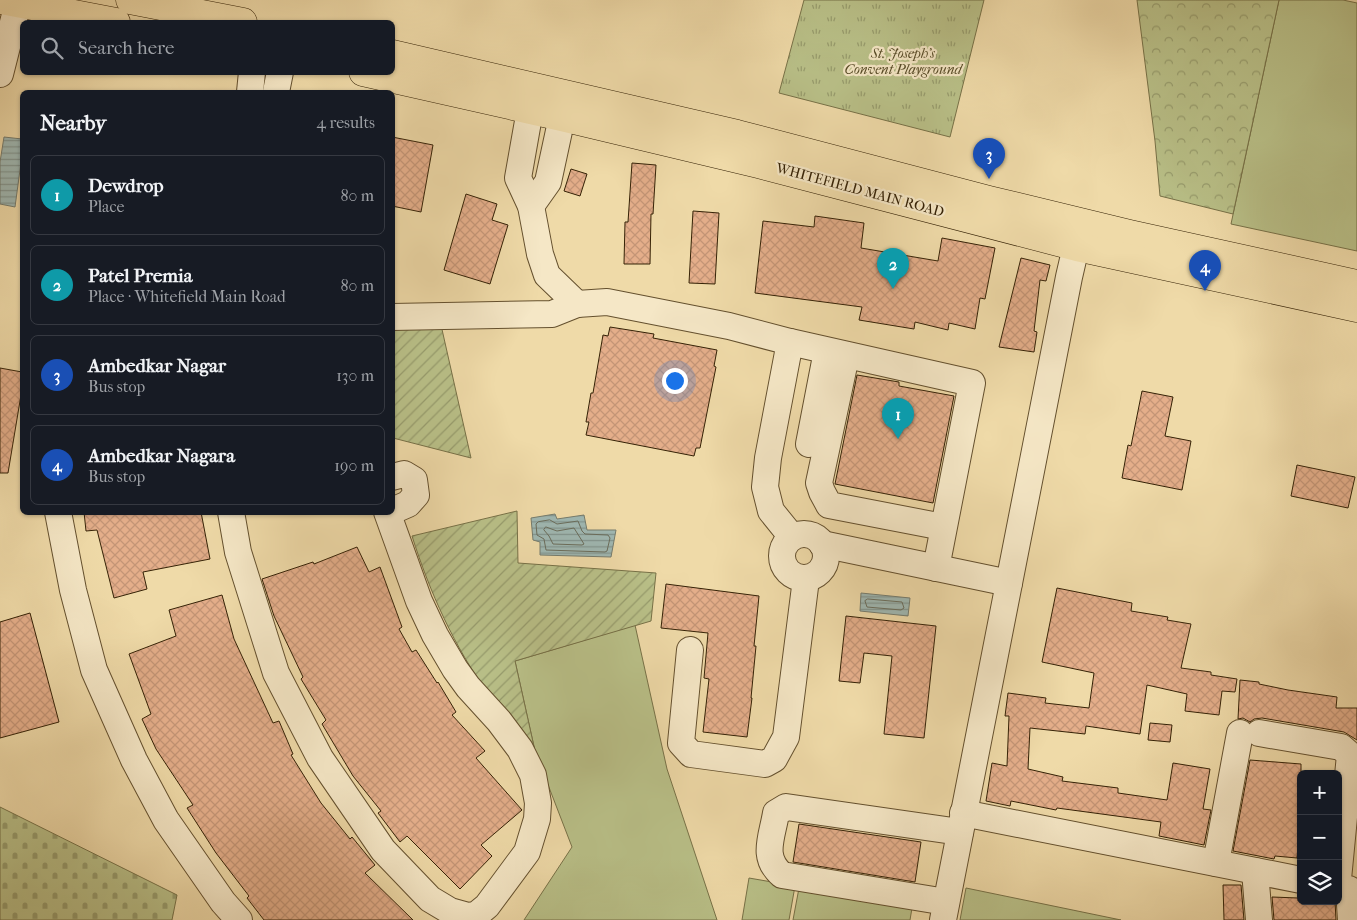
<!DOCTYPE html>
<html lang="en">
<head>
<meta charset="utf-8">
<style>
	body { margin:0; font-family:"IM FELL French Canon",serif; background:#242831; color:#f1f3f6 }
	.controls { position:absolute; right:15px; bottom:15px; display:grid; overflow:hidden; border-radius:8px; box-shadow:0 1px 4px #0004 }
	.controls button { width:45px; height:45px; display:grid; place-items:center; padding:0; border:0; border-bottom:1px solid #363941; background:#171b24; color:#f1f3f6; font:25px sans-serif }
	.you { position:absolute; left:674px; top:380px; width:18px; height:18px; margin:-12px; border:4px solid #fff; border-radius:50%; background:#1a73e8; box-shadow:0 0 0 8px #1a73e833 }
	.badge { display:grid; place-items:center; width:32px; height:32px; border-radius:50%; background:#7c3aed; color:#fff; font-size:16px; font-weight:700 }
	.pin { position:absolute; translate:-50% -41px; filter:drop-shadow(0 1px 2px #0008) }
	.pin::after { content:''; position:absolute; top:26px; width:18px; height:15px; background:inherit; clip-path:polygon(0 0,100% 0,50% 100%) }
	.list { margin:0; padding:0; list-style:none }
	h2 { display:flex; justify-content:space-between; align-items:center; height:65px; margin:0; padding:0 20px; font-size:21px }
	h2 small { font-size:16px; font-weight:400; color:#9ea1a6 }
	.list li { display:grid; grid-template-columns:32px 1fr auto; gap:15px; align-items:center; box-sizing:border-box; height:80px; margin:0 10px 10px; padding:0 10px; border:1px solid #363941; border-radius:8px }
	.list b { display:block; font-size:19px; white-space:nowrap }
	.list p { margin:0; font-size:16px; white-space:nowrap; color:#9ea1a6 }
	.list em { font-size:16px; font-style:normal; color:#9ea1a6 }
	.icon { flex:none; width:28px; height:28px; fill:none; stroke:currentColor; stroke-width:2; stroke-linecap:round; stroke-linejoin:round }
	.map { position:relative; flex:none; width:1357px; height:920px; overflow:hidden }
	.search { position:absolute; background:#171b24; box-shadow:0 1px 4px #0004; left:20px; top:20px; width:375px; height:55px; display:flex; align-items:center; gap:12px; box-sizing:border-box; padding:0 18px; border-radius:8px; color:#9ea1a6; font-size:19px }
	.panel { position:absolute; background:#171b24; box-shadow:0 1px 4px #0004; left:20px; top:90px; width:375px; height:425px; border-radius:8px }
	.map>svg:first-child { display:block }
	.grass { fill:#b9c088; stroke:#777147 }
	.forest { fill:url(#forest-crowns); stroke:#777147 }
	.cemetery { fill:url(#cemetery-stones); stroke:#777147 }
	.park { fill:url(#park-tufts); stroke:#777147 }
	.garden { fill:url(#garden-furrows); stroke:#777147 }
	.water { fill:url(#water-rules); stroke:#757c6e }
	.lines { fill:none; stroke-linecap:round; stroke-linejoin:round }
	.shore { stroke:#6a6d5c; stroke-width:1 }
	.building { fill:url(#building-cross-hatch); stroke:#352206 }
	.minor-casing { stroke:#64502e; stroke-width:28 }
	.major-casing { stroke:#352206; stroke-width:29 }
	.minor { stroke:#f5e7c6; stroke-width:26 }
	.major { stroke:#efdaa8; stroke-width:28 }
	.labels { text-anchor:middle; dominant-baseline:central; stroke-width:4.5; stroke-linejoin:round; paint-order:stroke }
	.park-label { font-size:14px; font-style:italic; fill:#564a26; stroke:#f5e7c6 }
	.street-label { font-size:14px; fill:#352206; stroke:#f5e7c6 }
</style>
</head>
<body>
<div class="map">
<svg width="1357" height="920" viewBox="0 0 1357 920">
	<defs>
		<pattern id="forest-crowns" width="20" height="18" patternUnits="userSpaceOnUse" patternTransform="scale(1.25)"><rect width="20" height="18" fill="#b9c088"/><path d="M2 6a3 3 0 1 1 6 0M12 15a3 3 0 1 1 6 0" fill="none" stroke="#979c6d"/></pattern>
		<pattern id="cemetery-stones" width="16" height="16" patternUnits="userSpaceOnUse" patternTransform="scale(1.25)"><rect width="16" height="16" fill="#b9c088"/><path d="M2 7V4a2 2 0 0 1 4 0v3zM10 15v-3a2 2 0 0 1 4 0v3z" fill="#979c6d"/></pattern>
		<pattern id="park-tufts" width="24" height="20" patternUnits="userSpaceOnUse" patternTransform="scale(1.25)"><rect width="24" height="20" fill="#b9c088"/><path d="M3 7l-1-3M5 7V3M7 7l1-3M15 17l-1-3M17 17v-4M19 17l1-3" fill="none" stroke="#979c6d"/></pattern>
		<pattern id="garden-furrows" width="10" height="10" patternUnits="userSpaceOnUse" patternTransform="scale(1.25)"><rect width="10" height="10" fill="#b9c088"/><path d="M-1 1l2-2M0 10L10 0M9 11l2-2" fill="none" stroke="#979c6d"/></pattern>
		<pattern id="water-rules" width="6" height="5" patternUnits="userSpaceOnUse" patternTransform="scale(1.25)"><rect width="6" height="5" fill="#9fb8b3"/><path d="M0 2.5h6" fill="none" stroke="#829590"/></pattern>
		<pattern id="building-cross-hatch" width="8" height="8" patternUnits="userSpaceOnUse" patternTransform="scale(1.25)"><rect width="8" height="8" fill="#e4ae8a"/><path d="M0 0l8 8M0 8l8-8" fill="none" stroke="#c49576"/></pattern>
	</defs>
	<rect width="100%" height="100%" fill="#efdaa8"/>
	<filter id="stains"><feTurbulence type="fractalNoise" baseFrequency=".004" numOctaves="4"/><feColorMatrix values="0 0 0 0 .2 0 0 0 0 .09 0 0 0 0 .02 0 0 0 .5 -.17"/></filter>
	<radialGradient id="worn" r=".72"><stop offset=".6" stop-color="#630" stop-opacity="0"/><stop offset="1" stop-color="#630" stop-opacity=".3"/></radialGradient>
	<g class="grass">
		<polygon points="1279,0 1343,0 1357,3 1357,251 1231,224"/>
		<polygon points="635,625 667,769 717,920 524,920 572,847 535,751 515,661"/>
		<polygon points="749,878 795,886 789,920 742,920"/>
		<polygon points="799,888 912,908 910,920 793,920"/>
		<polygon points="966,888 1121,920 960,920"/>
	</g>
	<polygon class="forest" points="1137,0 1279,0 1233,214 1160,196 1155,141"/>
	<polygon class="cemetery" points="0,807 177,895 172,920 0,920"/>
	<polygon class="park" points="804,0 984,0 950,137 779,93"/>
	<g class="garden">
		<polygon points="395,323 441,325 471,458 393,438 392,371"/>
		<path d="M517,511L518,563L656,573L651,621L515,661L535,751C520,732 503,714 489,695C454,646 430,593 412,536Z"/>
	</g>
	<g class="water">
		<polygon points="4,137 22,139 22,155 15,207 0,204 0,162"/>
		<polygon points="555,514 557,519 584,515 587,530 616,530 611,557 540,555 540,542 533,540 531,518"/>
		<polygon points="861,593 910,598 908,616 860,611"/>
	</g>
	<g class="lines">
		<g class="shore">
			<polygon points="550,520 557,524 578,521 582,531 585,534 608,535 610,538 607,551 605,552 546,550 544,539 537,535 536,524 538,522"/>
			<polygon points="546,527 557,531 574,528 584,544 582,545 553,544 549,536 544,530"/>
			<polygon points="868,599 902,602 904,608 901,610 867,607 865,601"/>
		</g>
	</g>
	<g class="building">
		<polygon points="392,137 433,145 421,212 392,206"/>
		<polygon points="632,163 656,165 653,214 651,214 650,264 624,264 625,222 628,222"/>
		<polygon points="571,169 587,174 580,196 564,191"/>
		<polygon points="466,194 497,204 492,220 508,225 490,284 444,270"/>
		<polygon points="693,211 719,213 715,284 689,283"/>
		<polygon points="815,216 864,223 861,248 938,261 942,238 995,248 985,299 980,298 975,329 949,323 948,330 915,322 914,329 859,320 862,307 755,293 763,221 814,227"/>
		<polygon points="1021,258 1050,265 1046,281 1040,280 1034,331 1037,332 1034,352 999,347"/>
		<polygon points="610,327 654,334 653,338 717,350 714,366 716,367 700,448 696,448 694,456 586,435 589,422 586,422 591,393 593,393 603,335 608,336"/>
		<polygon points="0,368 22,372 22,389 8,473 0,473"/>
		<polygon points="857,375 899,382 899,386 954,396 933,503 835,484"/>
		<polygon points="1142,391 1173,397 1165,436 1191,441 1182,490 1122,478 1128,445 1131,446"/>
		<polygon points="1297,465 1355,477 1348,508 1291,496"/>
		<polygon points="84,512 201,512 210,559 143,572 147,589 114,598 97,530 86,531"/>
		<polygon points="357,547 369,572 380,567 402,627 399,629 412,652 416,650 437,683 438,682 456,712 452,715 485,751 476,758 522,810 481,845 492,856 460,889 407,836 400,842 378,813 381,811 353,776 322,724 326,720 301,679 303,677 274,616 262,579 313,562 314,564"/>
		<polygon points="666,584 759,596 754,646 756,646 751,698 752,698 747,737 703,732 709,679 704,678 708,633 661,628"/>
		<polygon points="1057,588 1132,603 1131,611 1168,617 1167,620 1191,624 1181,668 1211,672 1211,675 1237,679 1235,692 1222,691 1219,715 1185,711 1187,694 1147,685 1140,734 1086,726 1085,734 1030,728 1028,769 1063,777 1062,781 1118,788 1118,793 1167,800 1173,763 1210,769 1203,809 1211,810 1204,845 1159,836 1161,822 1057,808 1056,810 1011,801 1010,806 986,801 992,763 1007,766 1009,716 1005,716 1008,693 1046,698 1045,703 1089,708 1094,673 1042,662"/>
		<polygon points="222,595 234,639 273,723 279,721 293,754 291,755 321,803 350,839 352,837 375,865 365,873 413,920 264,920 247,898 249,896 216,853 187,808 193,805 156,749 142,719 151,714 129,654 176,636 169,610"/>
		<polygon points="30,613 59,722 0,738 0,622"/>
		<polygon points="846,616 936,626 924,738 884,734 892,656 864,653 860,683 839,681"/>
		<polygon points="1240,680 1259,682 1259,684 1288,690 1337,697 1336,708 1357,708 1357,740 1344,732 1262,718 1254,719 1250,722 1243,718 1238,719"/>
		<polygon points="1150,723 1172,725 1170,742 1148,740"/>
		<polygon points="1250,760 1301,764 1301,813 1297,858 1275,856 1274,859 1233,851"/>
		<polygon points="799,824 921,842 915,882 793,862"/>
		<polygon points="1223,885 1241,885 1244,920 1224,920"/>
		<polygon points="1272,897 1298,898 1298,901 1335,901 1336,920 1274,920"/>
	</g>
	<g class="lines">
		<g class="minor-casing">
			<g id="minor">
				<polyline points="0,74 18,3"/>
				<polyline points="250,92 252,72"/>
				<polyline points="276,92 280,72"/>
				<polyline points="530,110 518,178 531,206 540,254 547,275 577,304"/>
				<polyline points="531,206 548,182 562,117"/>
				<polyline points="392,317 552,314 577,304 607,302 729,326 790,342 768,458 765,487 771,511 792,537"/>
				<polyline points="790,342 972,383 936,568"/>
				<polyline points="846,356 819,483 822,492 829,505 943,527"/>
				<polyline points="809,444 827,351"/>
				<polyline points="392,477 404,474 414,480 416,495 408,504 392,511"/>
				<polyline points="58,512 73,590 94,670 134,760 166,820 223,902 239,920"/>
				<polyline points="231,512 238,552 276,673 320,758 383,850 430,899 450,911 468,916 476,915 487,906 527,852 537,819 538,803 533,775 520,749 499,721 468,687 455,669 435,635 419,601 387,512"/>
				<circle cx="804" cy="556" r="22"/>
				<polyline points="822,544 1009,583"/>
				<polyline points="690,650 681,743 691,754 765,764 774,759 786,737 806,579"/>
				<polyline points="1259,733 1341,747 1350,755 1338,879"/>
				<polyline points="963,813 1301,880"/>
				<polyline points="1216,863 1240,733"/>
				<polyline points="1255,871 1259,920"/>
				<polyline points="1349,889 1351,920"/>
				<path d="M946,902L782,875C761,857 772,838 776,813L786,807L960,832"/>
				<polyline points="943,920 1069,277 1081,225"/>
			</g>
		</g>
		<g class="major-casing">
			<g id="major">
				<polyline points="1,0 116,22"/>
				<polyline points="130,0 243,22"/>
				<polyline points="392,54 737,134 989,200 1130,234 1357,284"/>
				<polyline points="363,72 562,117 758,164 1077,247 1357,308"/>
			</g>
		</g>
		<use href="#minor" class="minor"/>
		<use href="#major" class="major"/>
	</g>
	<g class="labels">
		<g class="park-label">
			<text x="903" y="53">St. Joseph's<tspan x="903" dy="16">Convent Playground</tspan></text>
		</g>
		<g class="street-label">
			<text transform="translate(860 190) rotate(15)">WHITEFIELD MAIN ROAD</text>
		</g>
	</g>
	<rect width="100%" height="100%" filter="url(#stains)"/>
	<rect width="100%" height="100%" fill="url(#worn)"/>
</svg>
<div class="controls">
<button>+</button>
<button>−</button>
<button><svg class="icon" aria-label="layers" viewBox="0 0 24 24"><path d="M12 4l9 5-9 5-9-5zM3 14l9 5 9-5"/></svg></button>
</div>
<div class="you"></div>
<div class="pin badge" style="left:898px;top:439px;background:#0f9aa8">1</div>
<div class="pin badge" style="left:893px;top:289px;background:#0f9aa8">2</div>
<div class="pin badge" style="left:989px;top:179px;background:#1a4fb4">3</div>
<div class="pin badge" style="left:1205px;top:291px;background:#1a4fb4">4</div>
<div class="search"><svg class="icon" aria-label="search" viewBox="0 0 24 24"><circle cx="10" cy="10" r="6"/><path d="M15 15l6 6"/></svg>Search here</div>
<section class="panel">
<h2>Nearby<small>4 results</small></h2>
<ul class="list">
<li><span class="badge" style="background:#0f9aa8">1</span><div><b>Dewdrop</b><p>Place</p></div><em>80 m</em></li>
<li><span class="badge" style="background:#0f9aa8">2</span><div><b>Patel Premia</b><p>Place · Whitefield Main Road</p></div><em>80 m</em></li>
<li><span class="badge" style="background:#1a4fb4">3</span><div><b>Ambedkar Nagar</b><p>Bus stop</p></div><em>130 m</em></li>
<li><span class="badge" style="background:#1a4fb4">4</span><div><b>Ambedkar Nagara</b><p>Bus stop</p></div><em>190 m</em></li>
</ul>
</section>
</div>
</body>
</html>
